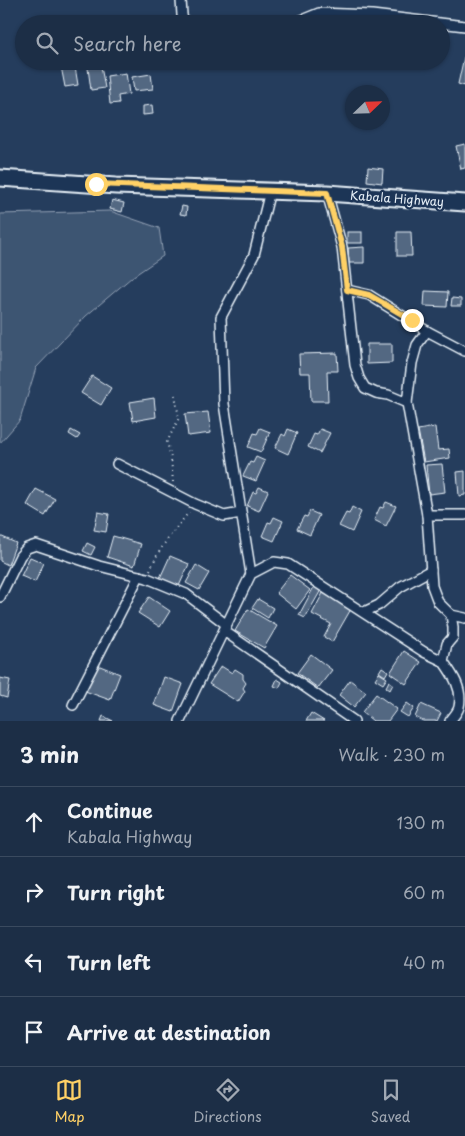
<!DOCTYPE html>
<html lang="en">
<head>
<meta charset="utf-8">
<style>
	body { margin:0; font-family:"Playpen Sans",sans-serif; background:#293a51; color:#f1f3f6 }
	.compass { position:absolute; left:345px; top:85px; width:45px; height:45px; border-radius:50%; background:#1c2e46; box-shadow:0 1px 4px #0004; rotate:67deg }
	.stop { position:absolute; width:15px; height:15px; margin:-11px; border:4px solid #ffd166; border-radius:50%; background:#fff }
	.stop.end { background:#ffd166; border-color:#fff; box-shadow:0 1px 5px #0008 }
	.list { margin:0; padding:0; list-style:none }
	h2 { display:flex; justify-content:space-between; align-items:center; height:65px; margin:0; padding:0 20px; font-size:21px }
	h2 small { font-size:16px; font-weight:400; color:#a0a8b3 }
	.list li { display:grid; grid-template-columns:32px 1fr auto; gap:15px; align-items:center; box-sizing:border-box; height:70px; padding:0 20px; border-top:1px solid #3a4a5f }
	.list b { display:block; font-size:19px; white-space:nowrap }
	.list p { margin:0; font-size:16px; white-space:nowrap; color:#a0a8b3 }
	.list em { font-size:16px; font-style:normal; color:#a0a8b3 }
	.icon { flex:none; width:28px; height:28px; fill:none; stroke:currentColor; stroke-width:2; stroke-linecap:round; stroke-linejoin:round }
	.map { position:relative; flex:none; width:465px; height:721px; overflow:hidden }
	.search { position:absolute; background:#1c2e46; box-shadow:0 1px 4px #0004; left:15px; right:15px; top:15px; height:55px; display:flex; align-items:center; gap:12px; box-sizing:border-box; padding:0 18px; border-radius:28px; color:#a0a8b3; font-size:19px }
	.sheet { height:345px; background:#1c2e46 }
	nav { display:flex; justify-content:space-around; align-items:center; box-sizing:border-box; height:70px; border-top:1px solid #3a4a5f; background:#1c2e46; font-size:14px; color:#a0a8b3 }
	nav a { display:grid; justify-items:center; gap:2px }
	nav .on { color:#ffd166 }
	.map>svg:first-child { display:block }
	.green { fill:#3e5472; stroke:#93a2b5 }
	.building { fill:#536782; stroke:#e8f1f8 }
	.lines { fill:none; stroke-linecap:round; stroke-linejoin:round }
	.minor-casing { stroke:#e8f1f8; stroke-width:12 }
	.primary-casing { stroke:#e8f1f8; stroke-width:19 }
	.path { stroke:#e8f1f8; stroke-width:2; stroke-dasharray:1 4; stroke-linecap:butt }
	.minor { stroke:#1d3557; stroke-width:9 }
	.primary { stroke:#1d3557; stroke-width:15 }
	.route { stroke:#ffd166; stroke-width:6 }
	.labels { text-anchor:middle; dominant-baseline:central; stroke-width:4.5; stroke-linejoin:round; paint-order:stroke }
	.street-label { font-size:12px; fill:#e8f1f8; stroke:#1d3557 }
</style>
</head>
<body>
<div class="map">
<svg width="465" height="721" viewBox="0 0 465 721">
	<rect width="100%" height="100%" fill="#253d5d"/>
	<filter id="ink" filterUnits="userSpaceOnUse"><feTurbulence type="fractalNoise" baseFrequency=".02" numOctaves="2"/><feDisplacementMap in="SourceGraphic" scale="10" xChannelSelector="R" yChannelSelector="G"/><feConvolveMatrix kernelMatrix="1 2 1 2 8 2 1 2 1" color-interpolation-filters="sRGB"/></filter>
	<g filter="url(#ink)">
		<polygon class="green" points="110,211 159,228 163,256 132,277 86,316 36,368 20,420 0,443 0,214"/>
		<g class="building">
			<polygon points="210,15 212,24 186,24 185,20"/>
			<polygon points="94,20 95,24 81,24 81,22"/>
			<polygon points="364,22 364,24 341,24 341,23"/>
			<polygon points="464,57 465,57 465,86 458,84"/>
			<polygon points="60,61 74,61 78,85 65,87"/>
			<polygon points="87,61 100,61 105,88 91,90"/>
			<polygon points="126,73 129,94 118,96 119,103 110,104 107,76"/>
			<polygon points="151,74 153,89 134,91 132,77"/>
			<polygon points="152,105 153,114 143,115 143,106"/>
			<polygon points="465,144 465,168 461,169 456,146"/>
			<polygon points="368,167 383,169 382,183 367,181"/>
			<polygon points="112,200 124,203 122,212 110,209"/>
			<polygon points="182,206 187,207 186,215 180,214"/>
			<rect x="347" y="232" width="15" height="11"/>
			<polygon points="397,232 411,232 412,256 397,256"/>
			<polygon points="364,247 364,263 349,263 348,248"/>
			<polygon points="425,291 448,292 447,307 424,306"/>
			<polygon points="452,298 461,299 461,306 451,306"/>
			<polygon points="367,344 392,344 392,363 367,364"/>
			<polygon points="337,353 338,371 327,371 328,401 311,401 310,373 300,373 299,354"/>
			<polygon points="92,376 111,388 101,405 81,393"/>
			<polygon points="154,398 156,417 133,421 130,402"/>
			<polygon points="208,412 211,433 188,436 185,414"/>
			<polygon points="435,427 438,450 449,449 450,458 424,462 418,430"/>
			<polygon points="260,428 270,432 261,452 248,447 254,433 257,434"/>
			<polygon points="288,429 297,433 288,454 275,448 282,434 285,436"/>
			<polygon points="320,429 330,433 320,453 308,447 314,434 317,435"/>
			<polygon points="71,430 80,435 77,439 69,434"/>
			<polygon points="256,457 265,461 256,481 243,476 250,462 253,463"/>
			<polygon points="442,464 445,492 429,494 426,465"/>
			<polygon points="465,471 465,495 459,496 457,472"/>
			<polygon points="259,487 268,491 259,511 247,506 253,492 256,493"/>
			<polygon points="36,489 55,499 45,516 27,505"/>
			<polygon points="386,502 396,506 386,526 374,520 380,507 383,508"/>
			<polygon points="352,507 361,512 352,532 339,526 346,513 349,514"/>
			<polygon points="310,511 319,515 310,535 297,529 304,516 307,517"/>
			<polygon points="98,512 109,514 106,532 94,530"/>
			<polygon points="274,517 283,521 274,541 262,536 268,522 271,523"/>
			<polygon points="0,536 16,543 8,565 0,561"/>
			<polygon points="113,536 141,544 134,566 107,557"/>
			<polygon points="87,543 95,547 91,555 83,551"/>
			<polygon points="170,556 189,564 179,586 160,578"/>
			<polygon points="30,557 44,563 35,582 21,576"/>
			<polygon points="196,565 209,573 199,590 186,583"/>
			<polygon points="290,575 310,590 296,609 276,593"/>
			<polygon points="314,587 321,590 305,618 299,615"/>
			<polygon points="323,593 351,609 332,642 324,637 331,624 312,614"/>
			<polygon points="149,597 170,611 160,627 138,613"/>
			<polygon points="258,599 273,608 268,618 252,608"/>
			<polygon points="248,609 277,626 264,648 235,631"/>
			<polygon points="404,651 421,662 406,684 390,673"/>
			<polygon points="311,654 332,670 318,688 297,673"/>
			<polygon points="95,664 120,674 110,700 85,691"/>
			<polygon points="221,666 232,673 235,669 243,674 243,679 246,683 243,688 245,691 238,702 209,684"/>
			<polygon points="382,667 388,671 385,676 379,672"/>
			<polygon points="379,673 387,678 383,684 375,679"/>
			<polygon points="164,677 183,684 173,712 154,705"/>
			<polygon points="0,678 10,680 7,698 0,696"/>
			<polygon points="277,679 282,682 279,688 274,686"/>
			<polygon points="350,680 366,692 354,707 339,695"/>
			<polygon points="389,681 393,684 390,690 386,687"/>
			<polygon points="376,694 397,709 388,721 373,721 362,712"/>
			<polygon points="407,703 414,708 408,717 400,712"/>
			<polygon points="421,704 441,713 437,721 423,721 415,717"/>
			<polygon points="311,713 324,721 306,721"/>
			<polygon points="103,716 113,721 101,721"/>
		</g>
		<g class="lines">
			<g class="minor-casing">
				<g id="minor">
					<polyline points="181,0 182,15 184,24"/>
					<polyline points="292,24 319,13 372,15 465,26"/>
					<polyline points="327,193 342,247 355,365 359,378 365,388 376,393 388,395 407,403"/>
					<polyline points="347,290 369,295 427,331 465,351"/>
					<path d="M427,331L417,345L412,363L407,403L427,515L432,586L438,602L451,615L453,627V637L447,644L443,661C453,675 463,689 459,707C458,712 453,717 450,721"/>
					<polyline points="117,464 195,504 224,516 241,513"/>
					<polyline points="427,515 465,515"/>
					<polyline points="251,574 224,404 221,317 254,255 270,191"/>
					<polyline points="0,597 20,556 27,548 36,545 99,566 147,578 186,594 227,625"/>
					<polyline points="364,612 379,605 400,587 431,570"/>
					<polyline points="451,615 465,618"/>
					<polyline points="224,631 354,721"/>
					<polyline points="73,705 139,576"/>
					<polyline points="180,721 251,574 274,562 288,564 424,652 443,661"/>
				</g>
			</g>
			<g class="primary-casing">
				<polyline id="primary" points="0,178 116,186 327,193 465,203"/>
			</g>
			<g class="path">
				<polyline points="173,482 171,458 167,442 179,418 175,395"/>
				<path d="M150,570C160,546 174,531 189,512"/>
			</g>
			<use href="#minor" class="minor"/>
			<use href="#primary" class="primary"/>
		</g>
	</g>
	<g class="lines" filter="url(#ink)">
		<polyline class="route" points="96,184 327,193 342,247 347,290 369,295 412,320"/>
	</g>
	<g class="labels">
		<g class="street-label">
			<text transform="translate(397 198) rotate(4)">Kabala Highway</text>
		</g>
	</g>
</svg>
<svg class="compass" viewBox="-18 -18 36 36"><path d="M0-13l5 13h-10z" fill="#e53935"/><path d="M0 13l5-13h-10z" fill="#a0a8b3"/></svg>
<div class="stop" style="left:96px;top:184px"></div>
<div class="stop end" style="left:412px;top:320px"></div>
<div class="search"><svg class="icon" aria-label="search" viewBox="0 0 24 24"><circle cx="10" cy="10" r="6"/><path d="M15 15l6 6"/></svg>Search here</div>
</div>
<section class="sheet">
<h2>3 min<small>Walk · 230 m</small></h2>
<ul class="list">
<li><svg class="icon" aria-label="ahead" viewBox="0 0 24 24"><path d="M12 20V5M6 11l6-6 6 6"/></svg><div><b>Continue</b><p>Kabala Highway</p></div><em>130 m</em></li>
<li><svg class="icon" aria-label="right" viewBox="0 0 24 24"><path d="M7 20v-9h11M14 6l5 5-5 5"/></svg><div><b>Turn right</b></div><em>60 m</em></li>
<li><svg class="icon" aria-label="left" viewBox="0 0 24 24"><path d="M17 20v-9H6M10 6l-5 5 5 5"/></svg><div><b>Turn left</b></div><em>40 m</em></li>
<li><svg class="icon" aria-label="arrive" viewBox="0 0 24 24"><path d="M6 21V4h12l-3 4 3 4H6"/></svg><div><b>Arrive at destination</b></div></li>
</ul>
</section>
<nav>
<a class="on"><svg class="icon" aria-label="map" viewBox="0 0 24 24"><path d="M3 6l6-2 6 2 6-2v14l-6 2-6-2-6 2zM9 4v14M15 6v14"/></svg>Map</a>
<a><svg class="icon" aria-label="directions" viewBox="0 0 24 24"><path d="M12 3l9 9-9 9-9-9zM9 14v-3h6M13 9l2 2-2 2"/></svg>Directions</a>
<a><svg class="icon" aria-label="saved" viewBox="0 0 24 24"><path d="M7 4h10v16l-5-4-5 4z"/></svg>Saved</a>
</nav>
</body>
</html>
